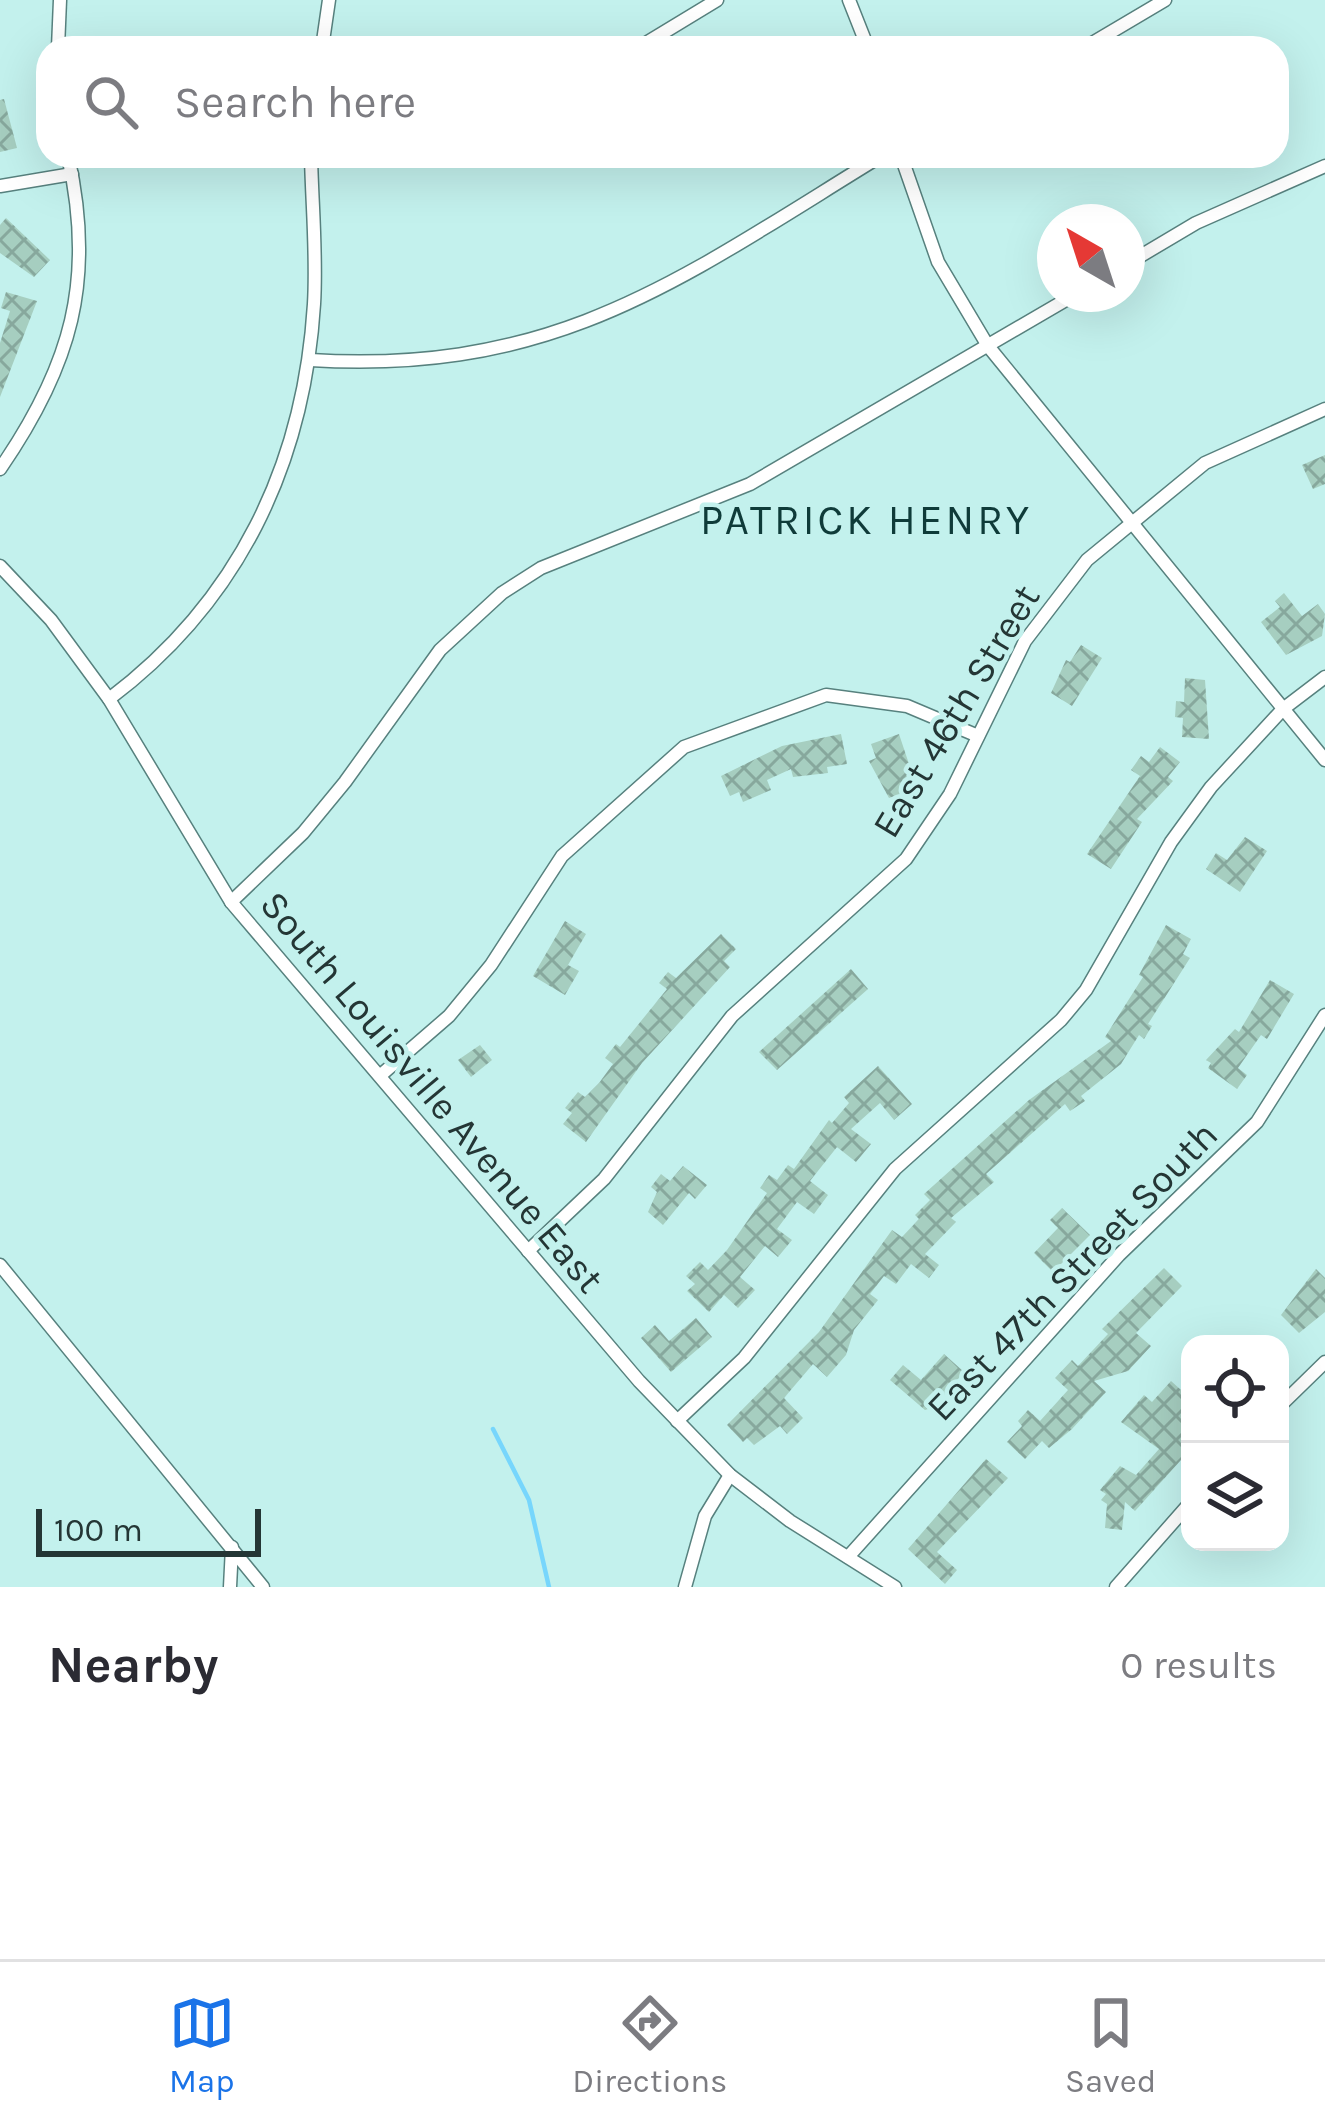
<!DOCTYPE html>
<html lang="en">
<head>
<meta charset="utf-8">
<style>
	body { margin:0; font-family:Karla,sans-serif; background:#f7f7f7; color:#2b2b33 }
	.controls { position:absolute; right:36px; bottom:36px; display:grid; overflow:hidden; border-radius:24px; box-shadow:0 12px 48px #0002 }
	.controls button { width:108px; height:108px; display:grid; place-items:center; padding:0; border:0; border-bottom:3px solid #e1e1e2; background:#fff; color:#2b2b33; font:60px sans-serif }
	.compass { position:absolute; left:1037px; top:204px; width:108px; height:108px; border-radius:50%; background:#fff; box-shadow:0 12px 48px #0002; rotate:321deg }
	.scale { position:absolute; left:36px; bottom:30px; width:225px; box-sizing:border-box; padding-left:12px; border:6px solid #243635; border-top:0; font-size:33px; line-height:42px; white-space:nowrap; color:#243635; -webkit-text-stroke:9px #c3f1ed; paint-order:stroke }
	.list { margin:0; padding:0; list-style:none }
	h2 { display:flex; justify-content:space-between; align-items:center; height:156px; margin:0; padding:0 48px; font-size:51px }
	h2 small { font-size:39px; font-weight:400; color:#7c7c81 }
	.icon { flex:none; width:66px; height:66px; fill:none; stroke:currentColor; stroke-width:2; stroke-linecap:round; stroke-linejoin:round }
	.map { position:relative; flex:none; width:1325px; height:1587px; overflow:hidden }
	.search { position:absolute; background:#fff; box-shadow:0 12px 48px #0002; left:36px; right:36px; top:36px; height:132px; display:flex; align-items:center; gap:30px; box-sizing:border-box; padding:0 42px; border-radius:36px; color:#7c7c81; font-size:45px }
	.sheet { height:372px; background:#fff }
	nav { display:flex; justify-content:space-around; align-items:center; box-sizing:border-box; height:168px; border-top:3px solid #e1e1e2; background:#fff; font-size:33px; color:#7c7c81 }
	nav a { display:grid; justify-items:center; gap:6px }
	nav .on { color:#1a73e8 }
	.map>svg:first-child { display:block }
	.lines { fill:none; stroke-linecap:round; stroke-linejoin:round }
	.stream { stroke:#77d6fc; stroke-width:4.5 }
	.building { fill:url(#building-cross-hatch) }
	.minor-casing { stroke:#57817e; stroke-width:15 }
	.minor { stroke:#fff; stroke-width:12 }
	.labels { text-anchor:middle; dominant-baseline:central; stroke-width:9; stroke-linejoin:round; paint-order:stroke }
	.street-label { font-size:39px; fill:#243635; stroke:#c3f1ed }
	.neighbourhood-label { font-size:42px; letter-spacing:3px; fill:#0f3b39; stroke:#c3f1ed }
</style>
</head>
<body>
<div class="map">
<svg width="1325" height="1587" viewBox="0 0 1325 1587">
	<defs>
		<pattern id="building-cross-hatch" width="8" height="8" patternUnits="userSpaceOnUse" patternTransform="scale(3)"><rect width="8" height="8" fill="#a6cec0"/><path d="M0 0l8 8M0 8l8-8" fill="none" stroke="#87a89d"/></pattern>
	</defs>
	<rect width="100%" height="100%" fill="#c3f1ed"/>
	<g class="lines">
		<polyline class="stream" points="493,1429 529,1500 549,1587"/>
	</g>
	<g class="building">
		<polygon points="4,99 17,148 0,152 0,100"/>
		<polygon points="6,218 50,260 34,277 0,253 0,225"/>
		<polygon points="6,292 37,301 0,397 0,343 10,311 1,308"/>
		<polygon points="1325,455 1325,484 1313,489 1302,465"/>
		<polygon points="1284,593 1302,616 1318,604 1325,614 1322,636 1286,655 1261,622 1280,607 1275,601"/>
		<polygon points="1081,645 1102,658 1072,706 1051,693 1066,660 1070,662"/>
		<polygon points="1185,678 1205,680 1209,739 1182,737 1183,718 1175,717 1176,701 1184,702"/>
		<polygon points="841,734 847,764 827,767 828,773 793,777 791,769 767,780 771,790 743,802 739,792 730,796 721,776 782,746"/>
		<polygon points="899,734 917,788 889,798 869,761 876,758 871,744"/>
		<polygon points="1160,747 1180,762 1168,777 1173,781 1137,819 1142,822 1111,869 1087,854 1140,776 1131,770 1141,756 1149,762"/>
		<polygon points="1245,837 1267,851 1240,892 1206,869 1216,853 1227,860"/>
		<polygon points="565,921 586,934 568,965 579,971 565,995 533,976"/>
		<polygon points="1166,925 1191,939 1183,954 1190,958 1148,1024 1152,1026 1144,1039 1139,1035 1121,1064 1081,1096 1085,1101 1070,1111 1065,1104 986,1174 994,1182 951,1218 956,1222 925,1254 939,1265 929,1278 911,1264 896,1284 884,1276 870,1294 878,1300 854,1330 846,1355 827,1377 813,1364 784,1398 803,1418 787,1434 780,1426 754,1445 747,1438 743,1442 727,1425 819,1332 892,1230 902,1237 919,1219 915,1215 930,1200 924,1194 1029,1100 1111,1041 1105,1037 1143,977 1139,975"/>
		<polygon points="721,934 736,949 724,961 730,967 642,1063 586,1142 563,1124 572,1113 565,1108 578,1092 585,1097 599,1083 613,1064 605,1058 616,1044 620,1047 667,989 659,983 668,972 676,978"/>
		<polygon points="851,969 868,989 777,1070 759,1052"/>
		<polygon points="1270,980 1294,994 1267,1039 1261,1035 1238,1068 1247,1075 1237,1089 1208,1068 1211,1063 1206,1060 1235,1029 1239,1032"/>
		<polygon points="480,1045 492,1060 471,1077 458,1060"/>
		<polygon points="878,1066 912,1104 894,1120 880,1103 851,1129 871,1144 856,1162 837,1147 810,1181 828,1195 814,1214 797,1202 777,1229 792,1240 778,1257 765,1246 740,1277 755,1290 738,1308 724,1295 709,1312 687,1291 695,1284 686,1276 700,1262 708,1270 727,1250 767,1193 760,1188 769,1175 777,1180 788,1165 794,1169 829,1120 832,1123 849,1103 844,1097"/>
		<polygon points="683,1166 707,1185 695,1199 689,1193 663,1225 648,1212 657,1192 651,1187 661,1174 670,1181"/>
		<polygon points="1062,1208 1090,1235 1053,1272 1034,1253 1058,1228 1050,1220"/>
		<polygon points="1164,1268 1182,1286 1136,1333 1151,1346 1128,1371 1094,1381 1106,1392 1072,1429 1049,1448 1042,1441 1025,1459 1007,1442 1022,1426 1018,1421 1028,1410 1040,1421 1068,1390 1055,1378 1072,1360 1078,1366 1108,1334 1102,1329"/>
		<polygon points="1316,1269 1325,1278 1325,1312 1299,1333 1281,1315"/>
		<polygon points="696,1318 712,1337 671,1372 641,1338 655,1325 669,1341"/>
		<polygon points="944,1354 964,1372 934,1407 925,1410 890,1380 903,1365 921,1380"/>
		<polygon points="1171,1381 1190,1398 1190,1450 1135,1511 1125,1502 1122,1530 1105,1528 1107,1504 1101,1500 1106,1494 1100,1490 1120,1466 1136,1475 1159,1449 1121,1422 1144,1395 1152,1402"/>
		<polygon points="986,1459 1008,1478 937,1552 957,1570 945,1584 908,1549"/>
	</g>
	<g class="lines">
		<g class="minor-casing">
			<g id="minor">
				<polyline points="849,0 868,48"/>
				<polyline points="58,48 60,0"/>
				<polyline points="322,48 329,0"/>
				<polyline points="638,48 717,0"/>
				<polyline points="1084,48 1165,0"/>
				<polyline points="901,156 938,262 988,346 1325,760"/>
				<polyline points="0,186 72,174"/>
				<polyline points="1127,264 1196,223 1325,166"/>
				<path d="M310,360C558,375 680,279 881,156"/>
				<path d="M0,469C71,366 96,280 68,156"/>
				<polyline points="0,566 51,620 109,699 231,902 639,1381 730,1475 790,1521 895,1587"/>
				<path d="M109,699C238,602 304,465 314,304C317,255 312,205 311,156"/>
				<polyline points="231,902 303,833 345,782 440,650 502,593 541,568 750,484 1076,294"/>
				<polyline points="382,1074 449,1016 491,965 562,856 684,747 826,695 907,706 978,736"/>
				<polyline points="528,1251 604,1179 732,1016 906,859 950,794 1025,641 1087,560 1205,463 1325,409"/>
				<polyline points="0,1265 263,1587"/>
				<polyline points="1280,1406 1325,1362"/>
				<polyline points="677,1421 744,1358 895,1169 1061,1020 1086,990 1171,842 1211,787 1283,709 1325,677"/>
				<polyline points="848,1557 1119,1255 1257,1122 1325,1015"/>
				<polyline points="230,1587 232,1547"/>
				<polyline points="685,1587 705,1516 730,1475"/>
				<polyline points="1116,1587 1190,1503"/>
			</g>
		</g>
		<use href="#minor" class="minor"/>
	</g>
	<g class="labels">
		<g class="street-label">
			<text transform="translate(956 711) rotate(-59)">East 46th Street</text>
			<text transform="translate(432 1092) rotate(50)">South Louisville Avenue East</text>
			<text transform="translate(1072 1271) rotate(-46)">East 47th Street South</text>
		</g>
		<g class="neighbourhood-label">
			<text x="866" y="520">PATRICK HENRY</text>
		</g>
	</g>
</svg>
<div class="controls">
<button><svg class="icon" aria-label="locate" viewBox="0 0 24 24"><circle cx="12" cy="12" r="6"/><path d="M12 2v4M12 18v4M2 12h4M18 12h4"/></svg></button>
<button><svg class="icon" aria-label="layers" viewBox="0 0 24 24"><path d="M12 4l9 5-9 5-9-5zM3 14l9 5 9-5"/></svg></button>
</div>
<svg class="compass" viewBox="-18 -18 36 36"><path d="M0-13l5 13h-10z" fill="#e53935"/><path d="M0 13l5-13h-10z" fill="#7c7c81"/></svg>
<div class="scale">100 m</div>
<div class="search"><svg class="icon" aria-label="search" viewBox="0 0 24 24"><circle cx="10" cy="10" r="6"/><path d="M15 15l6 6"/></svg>Search here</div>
</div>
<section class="sheet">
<h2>Nearby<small>0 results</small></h2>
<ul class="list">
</ul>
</section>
<nav>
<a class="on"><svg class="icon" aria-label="map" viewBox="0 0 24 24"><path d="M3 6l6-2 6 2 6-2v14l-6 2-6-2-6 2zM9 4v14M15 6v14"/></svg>Map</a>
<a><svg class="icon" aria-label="directions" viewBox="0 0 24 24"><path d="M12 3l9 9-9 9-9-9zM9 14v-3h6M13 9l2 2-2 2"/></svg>Directions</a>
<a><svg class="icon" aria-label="saved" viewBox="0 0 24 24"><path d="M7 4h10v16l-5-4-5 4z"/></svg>Saved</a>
</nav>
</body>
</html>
